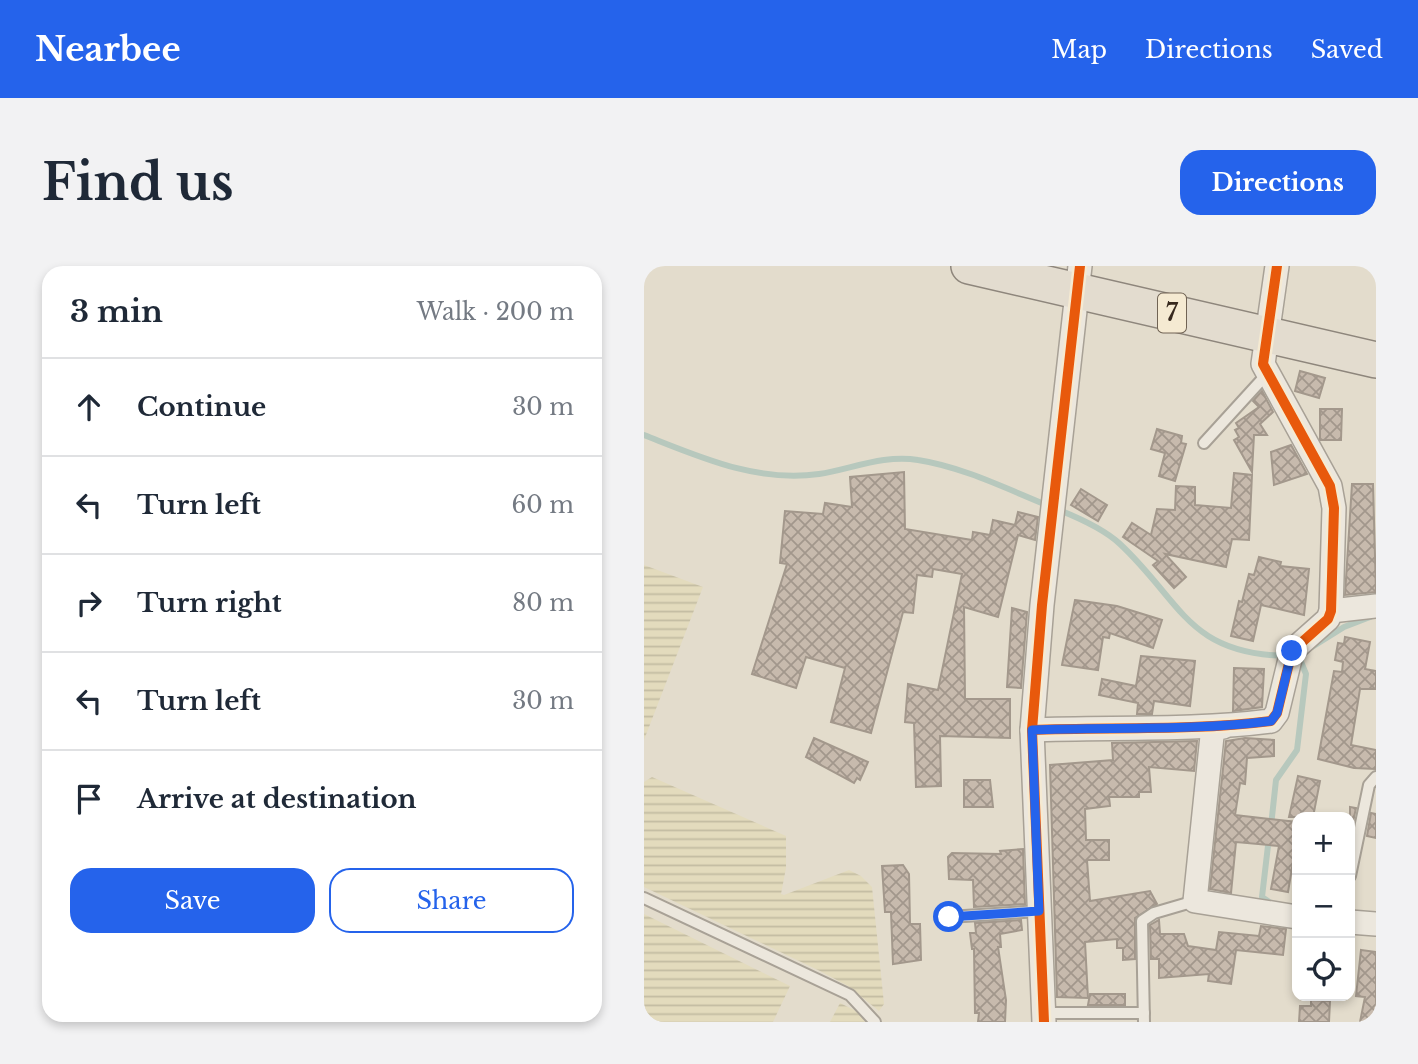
<!DOCTYPE html>
<html lang="en">
<head>
<meta charset="utf-8">
<style>
	body { margin:0; font-family:"Libre Baskerville",serif; background:#f2f2f3; color:#1f2937 }
	.controls { position:absolute; right:21px; bottom:21px; display:grid; overflow:hidden; border-radius:14px; box-shadow:0 4px 10px #0003 }
	.controls button { width:63px; height:63px; display:grid; place-items:center; padding:0; border:0; border-bottom:2px solid #e0e1e3; background:#fff; color:#1f2937; font:35px sans-serif }
	.stop { position:absolute; width:21px; height:21px; margin:-16px; border:5px solid #2563eb; border-radius:50%; background:#fff }
	.stop.end { background:#2563eb; border-color:#fff; box-shadow:0 2px 7px #0008 }
	.list { margin:0; padding:0; list-style:none }
	h2 { display:flex; justify-content:space-between; align-items:center; height:91px; margin:0; padding:0 28px; font-size:30px }
	h2 small { font-size:23px; font-weight:400; color:#747a83 }
	.list li { display:grid; grid-template-columns:46px 1fr auto; gap:21px; align-items:center; box-sizing:border-box; height:98px; padding:0 28px; border-top:2px solid #e0e1e3 }
	.list b { display:block; font-size:26px; white-space:nowrap }
	.list em { font-size:23px; font-style:normal; color:#747a83 }
	.actions { display:flex; gap:14px; padding:21px 28px }
	.actions a { flex:1; padding:16px 0; border:2px solid #2563eb; border-radius:21px; text-align:center; font-size:24px; color:#2563eb }
	.actions .main { background:#2563eb; color:#fff }
	.icon { flex:none; width:38px; height:38px; fill:none; stroke:currentColor; stroke-width:2; stroke-linecap:round; stroke-linejoin:round }
	.map { position:relative; flex:none; width:732px; height:756px; overflow:hidden; border-radius:21px }
	header { display:flex; align-items:center; gap:42px; box-sizing:border-box; height:98px; padding:0 35px; background:#2563eb; color:#fff }
	header strong { font-size:33px }
	nav { display:flex; gap:38px; margin-inline-start:auto; font-size:24px }
	.intro { display:flex; align-items:center; justify-content:space-between; box-sizing:border-box; height:168px; padding:0 42px }
	h1 { margin:0; font-size:49px }
	.button { padding:18px 32px; border-radius:21px; background:#2563eb; color:#fff; font-size:24px; font-weight:700 }
	main { display:flex; gap:42px; padding:0 42px }
	aside { flex:1; background:#fff; border-radius:21px; box-shadow:0 4px 10px #0003 }
	.map>svg:first-child { display:block }
	.farmland { fill:url(#farmland-rules) }
	.lines { fill:none; stroke-linecap:round; stroke-linejoin:round }
	.stream { stroke:#b7c8bd; stroke-width:6 }
	.building { fill:url(#building-cross-hatch); stroke:#a3988c; stroke-width:2 }
	.service-casing { stroke:#a8a196; stroke-width:14 }
	.minor-casing { stroke:#a8a196; stroke-width:26 }
	.primary-casing { stroke:#8e867c; stroke-width:38 }
	.service { stroke:#ece7dd; stroke-width:10 }
	.minor { stroke:#ece7dd; stroke-width:23 }
	.primary { stroke:#e3dccf; stroke-width:35 }
	.cycleway-casing { stroke:#f5ead2; stroke-width:15 }
	.cycleway { stroke:#e8590c; stroke-width:10 }
	.route { stroke:#2563eb; stroke-width:9 }
	.labels { text-anchor:middle; dominant-baseline:central; stroke-width:5; stroke-linejoin:round; paint-order:stroke }
	.shield { fill:#f5ead2; stroke:#706354; stroke-width:2 }
	.shield-label { font-size:23px; font-weight:bold; fill:#37291e }
</style>
</head>
<body>
<header>
<strong>Nearbee</strong>
<nav><a>Map</a><a>Directions</a><a>Saved</a></nav>
</header>
<div class="intro"><h1>Find us</h1><a class="button">Directions</a></div>
<main>
<aside>
<h2>3 min<small>Walk · 200 m</small></h2>
<ul class="list">
<li><svg class="icon" aria-label="ahead" viewBox="0 0 24 24"><path d="M12 20V5M6 11l6-6 6 6"/></svg><div><b>Continue</b></div><em>30 m</em></li>
<li><svg class="icon" aria-label="left" viewBox="0 0 24 24"><path d="M17 20v-9H6M10 6l-5 5 5 5"/></svg><div><b>Turn left</b></div><em>60 m</em></li>
<li><svg class="icon" aria-label="right" viewBox="0 0 24 24"><path d="M7 20v-9h11M14 6l5 5-5 5"/></svg><div><b>Turn right</b></div><em>80 m</em></li>
<li><svg class="icon" aria-label="left" viewBox="0 0 24 24"><path d="M17 20v-9H6M10 6l-5 5 5 5"/></svg><div><b>Turn left</b></div><em>30 m</em></li>
<li><svg class="icon" aria-label="arrive" viewBox="0 0 24 24"><path d="M6 21V4h12l-3 4 3 4H6"/></svg><div><b>Arrive at destination</b></div></li>
</ul>
<div class="actions"><a class="main">Save</a><a>Share</a></div>
</aside>
<div class="map">
<svg width="732" height="756" viewBox="0 0 732 756">
	<defs>
		<pattern id="farmland-rules" width="6" height="5" patternUnits="userSpaceOnUse" patternTransform="scale(1.75)"><rect width="6" height="5" fill="#e3dbbd"/><path d="M0 2.5h6" fill="none" stroke="#c3bca2"/></pattern>
		<pattern id="building-cross-hatch" width="8" height="8" patternUnits="userSpaceOnUse" patternTransform="scale(1.75)"><rect width="8" height="8" fill="#c7baad"/><path d="M0 0l8 8M0 8l8-8" fill="none" stroke="#a2978c"/></pattern>
	</defs>
	<rect width="100%" height="100%" fill="#e3dccc"/>
	<g class="farmland">
		<polygon points="0,299 59,321 0,474"/>
		<polygon points="8,511 142,570 142,602 137,628 140,629 205,604 217,610 228,621 240,738 235,745 204,720 176,705 0,621 0,516"/>
		<polygon points="0,648 146,720 129,756 6,756 7,753 0,749"/>
		<polygon points="196,737 216,747 221,756 186,756"/>
	</g>
	<g class="lines">
		<g class="stream">
			<path d="M0,169C56,191 113,217 175,208C207,203 241,188 274,194C319,201 363,223 405,240"/>
			<path d="M415,244C435,252 460,263 476,278C538,336 543,387 641,390"/>
			<polyline points="668,381 700,361 726,351"/>
			<polyline points="627,560 632,514 653,484 662,408 655,391 652,390"/>
			<polyline points="625,571 618,631 628,638"/>
		</g>
	</g>
	<g class="building">
		<polygon points="656,105 681,112 675,132 651,125"/>
		<polygon points="618,125 629,146 616,158 623,169 610,169 608,206 590,174 595,171 591,164 595,162 592,157 615,141 609,135"/>
		<polygon points="676,143 698,143 697,174 676,174"/>
		<polygon points="513,163 538,170 537,177 542,178 531,215 515,210 521,187 507,183"/>
		<polygon points="647,179 663,208 630,219 627,186"/>
		<polygon points="260,206 261,263 328,274 329,266 346,269 349,254 371,259 374,246 394,251 391,274 374,269 354,351 320,341 321,433 366,433 366,472 296,470 297,520 272,521 270,457 261,456 264,418 294,424 318,308 289,303 288,311 273,309 269,347 259,346 227,467 187,456 201,402 162,391 152,422 108,408 143,298 136,297 141,245 179,248 181,237 208,241 206,211"/>
		<polygon points="590,207 608,209 605,274 588,273 582,301 521,288 542,311 530,322 509,299 514,295 479,271 488,257 507,269 513,243 531,244 532,220 551,221 551,239 587,242"/>
		<polygon points="708,218 729,218 732,326 701,329"/>
		<polygon points="437,223 463,239 454,255 427,239"/>
		<polygon points="615,291 637,296 636,300 665,303 660,349 617,339 609,375 587,370 595,335 598,336 605,308 610,309"/>
		<polygon points="431,334 473,340 518,354 509,382 466,367 465,372 459,371 454,404 418,399"/>
		<polygon points="368,342 383,346 377,422 363,421"/>
		<polygon points="701,371 726,376 721,403 732,405 732,423 716,423 707,479 732,484 732,503 710,502 674,493 690,405 698,406 699,396 691,394 694,377 700,378"/>
		<polygon points="497,390 551,395 546,440 510,435 508,448 493,448 494,437 455,429 458,413 492,420"/>
		<polygon points="590,402 620,403 618,441 589,445"/>
		<polygon points="170,472 224,496 216,514 213,512 210,517 162,491"/>
		<polygon points="601,472 630,474 630,490 603,492 601,518 596,517 591,549 653,556 653,590 650,590 644,626 627,623 635,580 592,576 587,627 566,623 582,475"/>
		<polygon points="553,475 550,505 505,501 507,526 495,526 495,531 465,531 466,540 441,543 442,574 465,574 465,594 443,594 446,635 506,625 513,638 491,652 491,693 479,694 479,682 473,682 473,673 441,676 444,732 413,731 406,499 469,494 468,477"/>
		<polygon points="654,510 676,515 669,551 645,551"/>
		<polygon points="320,514 346,514 349,541 320,541"/>
		<polygon points="706,541 712,542 707,565 706,565"/>
		<polygon points="727,547 732,548 732,572 723,570"/>
		<polygon points="379,583 381,638 330,641 329,614 305,613 304,591 308,587 357,588 356,585"/>
		<polygon points="259,599 265,608 266,658 276,658 277,694 249,698 247,646 241,646 238,600"/>
		<polygon points="377,654 378,664 356,668 357,681 354,681 362,734 361,756 334,756 335,747 331,747 330,683 328,683 326,667 332,667 331,657"/>
		<polygon points="515,654 516,668 540,668 544,680 572,684 575,666 615,670 617,660 642,663 639,689 592,684 587,718 564,715 565,708 515,712 515,693 507,693 506,659"/>
		<polygon points="717,684 732,686 732,756 716,756 721,731 712,730"/>
		<polygon points="446,728 481,728 481,739 444,739"/>
		<polygon points="667,734 686,735 685,756 655,756 656,740 667,740"/>
	</g>
	<g class="lines">
		<g class="service-casing">
			<g id="service">
				<polyline points="560,177 623,108"/>
				<polyline points="706,610 725,519 732,511"/>
				<polyline points="0,632 206,729 231,756"/>
				<polyline points="305,651 395,645"/>
				<polyline points="399,747 500,747"/>
				<polyline points="500,756 498,655 510,647 551,635"/>
			</g>
		</g>
		<g class="minor-casing">
			<g id="minor">
				<polyline points="687,345 732,340"/>
				<polyline points="579,461 572,462 568,470 551,635 653,651"/>
				<path d="M388,464C467,461 548,465 627,455L633,447L648,385L684,353L687,345L690,242L686,220L619,98L633,0"/>
				<polyline points="706,656 732,658"/>
				<polyline points="400,756 388,464 398,339 436,0"/>
			</g>
		</g>
		<g class="primary-casing">
			<polyline id="primary" points="325,0 732,94"/>
		</g>
		<use href="#service" class="service"/>
		<use href="#minor" class="minor"/>
		<use href="#primary" class="primary"/>
		<g class="cycleway-casing">
			<g id="cycleway">
				<path d="M388,464C467,461 548,465 627,455L633,447L648,385L684,353L687,345L690,242L686,220L619,98L633,0"/>
				<polyline points="400,756 388,464 398,339 436,0"/>
			</g>
		</g>
		<use href="#cycleway" class="cycleway"/>
	</g>
	<g class="lines">
		<path class="route" d="M305,651L395,645L388,464C467,461 548,465 627,455L633,447L648,385"/>
	</g>
	<g class="labels">
		<rect class="shield" x="514" y="27.5" width="28" height="39" rx="5"/>
		<g class="shield-label">
			<text x="528" y="47">7</text>
		</g>
	</g>
</svg>
<div class="controls">
<button>+</button>
<button>−</button>
<button><svg class="icon" aria-label="locate" viewBox="0 0 24 24"><circle cx="12" cy="12" r="6"/><path d="M12 2v4M12 18v4M2 12h4M18 12h4"/></svg></button>
</div>
<div class="stop" style="left:305px;top:651px"></div>
<div class="stop end" style="left:648px;top:385px"></div>
</div>
</main>
</body>
</html>
